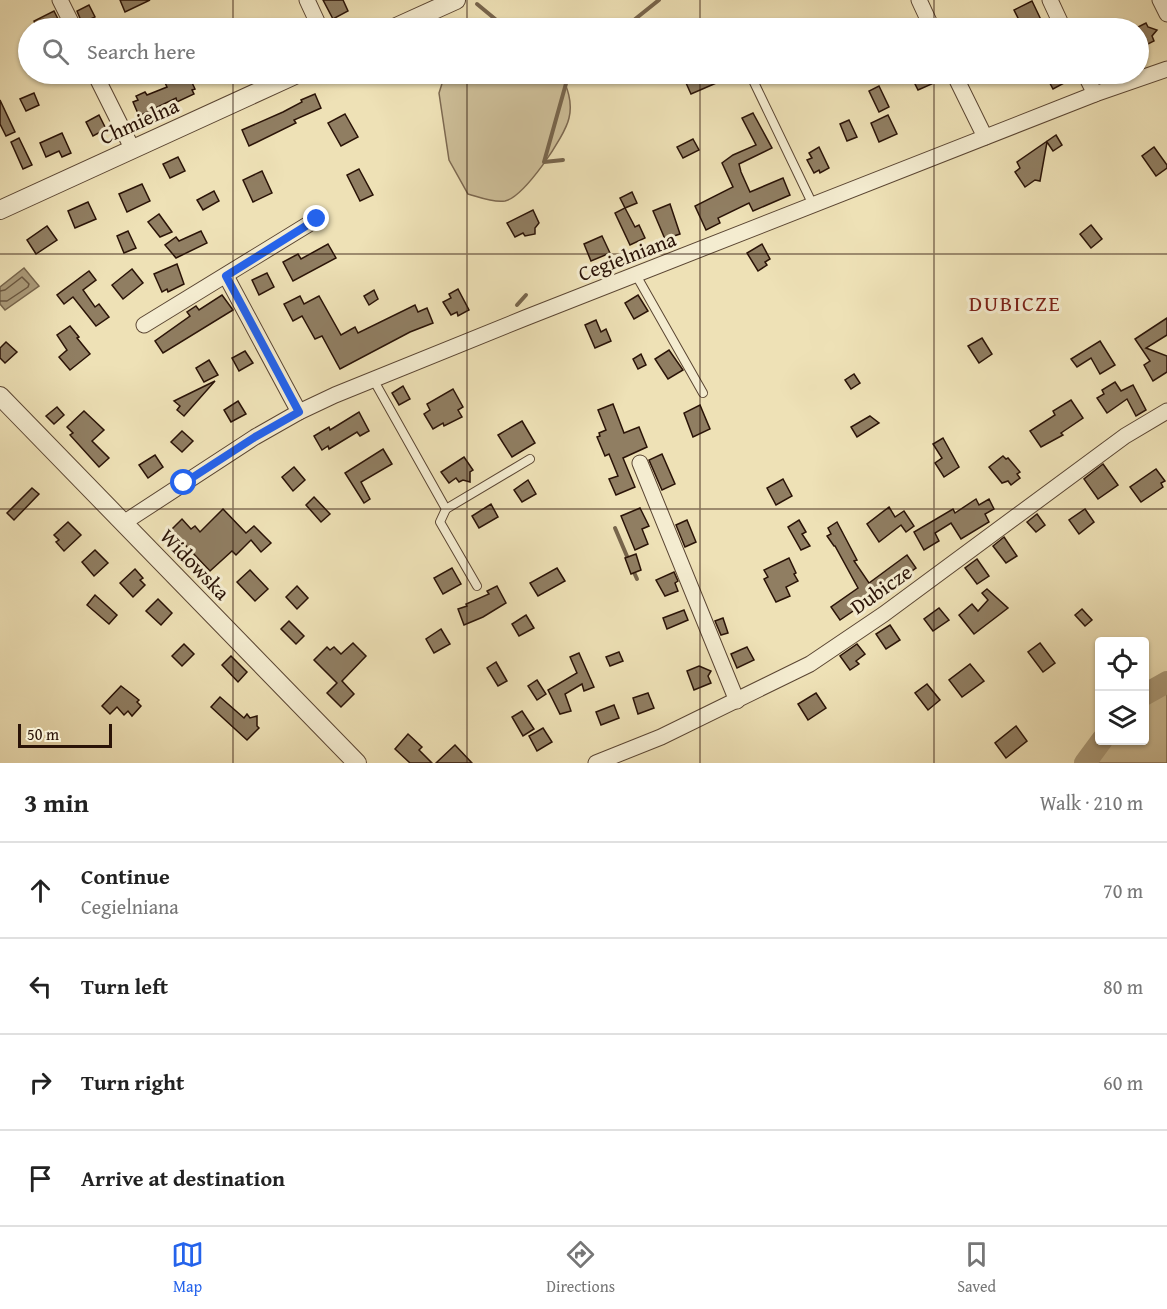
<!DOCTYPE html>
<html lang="en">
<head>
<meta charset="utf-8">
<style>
	body { margin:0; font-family:"Gentium Book Plus",serif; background:#f2f2f2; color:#222 }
	.controls { position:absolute; right:18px; bottom:18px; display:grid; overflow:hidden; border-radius:6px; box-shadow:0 2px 4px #0004 }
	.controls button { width:54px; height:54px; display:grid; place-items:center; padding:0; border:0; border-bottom:2px solid #e0e0e0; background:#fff; color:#222; font:30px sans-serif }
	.scale { position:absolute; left:18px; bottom:15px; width:94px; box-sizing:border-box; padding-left:6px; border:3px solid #2a1307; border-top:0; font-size:16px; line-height:21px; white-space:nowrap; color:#2a1307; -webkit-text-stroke:4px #f4ecd0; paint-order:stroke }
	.stop { position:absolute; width:18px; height:18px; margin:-14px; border:4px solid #2563eb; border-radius:50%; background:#fff }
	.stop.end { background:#2563eb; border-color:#fff; box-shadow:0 2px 6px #0008 }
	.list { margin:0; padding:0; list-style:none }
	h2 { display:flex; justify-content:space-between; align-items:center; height:78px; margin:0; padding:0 24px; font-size:26px }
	h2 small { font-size:20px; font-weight:400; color:#767676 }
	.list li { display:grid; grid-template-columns:39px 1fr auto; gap:18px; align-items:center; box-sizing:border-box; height:96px; padding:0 24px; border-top:2px solid #e0e0e0 }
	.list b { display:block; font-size:22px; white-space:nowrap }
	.list p { margin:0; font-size:20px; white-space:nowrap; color:#767676 }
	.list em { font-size:20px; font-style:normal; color:#767676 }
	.icon { flex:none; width:33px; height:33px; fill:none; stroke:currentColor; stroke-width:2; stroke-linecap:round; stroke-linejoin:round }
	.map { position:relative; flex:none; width:1167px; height:763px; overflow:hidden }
	.search { position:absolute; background:#fff; box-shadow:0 2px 4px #0004; left:18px; right:18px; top:18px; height:66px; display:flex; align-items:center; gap:15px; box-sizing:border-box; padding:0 21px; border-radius:33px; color:#767676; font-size:22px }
	.sheet { height:462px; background:#fff }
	nav { display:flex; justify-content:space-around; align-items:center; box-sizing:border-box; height:84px; border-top:2px solid #e0e0e0; background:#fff; font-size:16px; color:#767676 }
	nav a { display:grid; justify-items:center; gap:3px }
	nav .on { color:#2563eb }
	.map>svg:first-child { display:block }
	.green { fill:#cdbe98; stroke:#7c6850; stroke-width:1.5 }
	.water { fill:#ab9b7a; stroke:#77654c; stroke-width:1.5 }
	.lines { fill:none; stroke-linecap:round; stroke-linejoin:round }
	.shore { stroke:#6a5740; stroke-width:1.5 }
	.stream { stroke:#77654c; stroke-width:4 }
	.river { stroke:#ab9b7a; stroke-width:22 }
	.building { fill:#907e62; stroke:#2a1307; stroke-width:1.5 }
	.service-casing { stroke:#5b4633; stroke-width:10 }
	.minor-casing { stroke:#5b4633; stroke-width:17 }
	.tertiary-casing { stroke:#5b4633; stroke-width:20 }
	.service { stroke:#f4ecd0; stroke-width:8 }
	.minor { stroke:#f4ecd0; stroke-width:15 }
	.tertiary { stroke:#f4ecd0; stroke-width:18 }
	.route { stroke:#2563eb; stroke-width:8 }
	.grid { fill:none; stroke:#2a1307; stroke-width:1.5; stroke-opacity:0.55 }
	.labels { text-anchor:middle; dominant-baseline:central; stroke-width:6; stroke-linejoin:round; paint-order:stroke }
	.street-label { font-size:21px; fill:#2a1307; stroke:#f4ecd0 }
	.neighbourhood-label { font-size:22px; letter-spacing:1.5px; fill:#7a1f14; stroke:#f4ecd0 }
</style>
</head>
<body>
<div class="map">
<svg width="1167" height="763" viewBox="0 0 1167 763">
	<rect width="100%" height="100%" fill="#eee1b6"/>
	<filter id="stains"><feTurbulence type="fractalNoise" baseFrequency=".00333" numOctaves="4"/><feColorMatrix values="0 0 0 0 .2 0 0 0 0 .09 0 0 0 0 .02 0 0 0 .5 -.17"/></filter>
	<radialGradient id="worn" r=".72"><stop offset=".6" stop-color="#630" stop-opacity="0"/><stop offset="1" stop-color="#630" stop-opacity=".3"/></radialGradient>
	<g class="green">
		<path d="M445,74H561C567,87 573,102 569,118C565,137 524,197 505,201C493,203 479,197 468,194L449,160L439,93Z"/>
		<polygon points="1167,682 1167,763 1085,763 1102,741 1144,740 1145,695"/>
	</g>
	<polygon class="water" points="24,268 39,286 5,310 0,304 0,287"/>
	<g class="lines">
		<polyline class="shore" points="0,291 5,290 22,277 29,284 28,287 7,301 0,301"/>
		<g class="stream">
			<polyline points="477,4 506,28"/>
			<polyline points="624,28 659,0"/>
			<polyline points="560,74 567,80"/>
			<polyline points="563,160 544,162 567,80 572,74"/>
			<polyline points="517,305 526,295"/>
			<polyline points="615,528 629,561"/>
			<polyline points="633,570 637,579"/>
		</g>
		<g class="river">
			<polyline points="1144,695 1167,682"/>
			<polyline points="1085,763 1102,740"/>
		</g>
	</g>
	<g class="building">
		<polygon points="120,0 150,0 125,12"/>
		<polygon points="323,0 343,0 348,11 333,19"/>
		<polygon points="1032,1 1044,26 1039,28 1023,28 1014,10"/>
		<polygon points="89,5 95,17 82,23 77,11"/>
		<polygon points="54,11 60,23 49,28 37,28 34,21"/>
		<polygon points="1146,23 1148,27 1157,30 1152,36 1154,41 1138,49 1138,27"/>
		<polygon points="161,74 188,74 195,89 192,90 194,94 177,102 176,98 139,116 133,102 138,100 136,96 145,92 147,95 167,87"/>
		<polygon points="708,74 737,74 691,94 686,83"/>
		<polygon points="910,74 929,74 934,83 918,90"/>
		<polygon points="1045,74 1065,74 1068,81 1053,89"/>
		<polygon points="879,86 889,107 879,112 869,91"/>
		<polygon points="34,93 39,105 26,111 20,99"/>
		<polygon points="315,94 321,108 294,120 296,123 249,146 242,130 283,112 302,102 301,100"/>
		<polygon points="0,100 15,132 6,136 0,124"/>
		<polygon points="753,113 772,148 739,164 741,172 750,192 783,178 790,195 753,211 749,203 718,218 720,223 706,230 695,206 733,187 722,163 733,155 756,145 742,118"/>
		<polygon points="345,114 358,137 341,146 328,123"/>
		<polygon points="99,115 106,129 93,136 86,122"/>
		<polygon points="888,115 897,134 879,142 871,123"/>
		<polygon points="849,120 857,137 847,141 840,124"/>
		<polygon points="62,133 71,153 62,157 59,151 46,157 40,143"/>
		<polygon points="1056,135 1062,145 1053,151 1047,142 1040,181 1035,180 1025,187 1015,172 1020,168 1017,162"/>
		<polygon points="19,138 32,165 23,169 11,142"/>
		<polygon points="693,139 699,150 683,158 677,147"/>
		<polygon points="819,147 829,168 820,173 819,170 814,173 807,160 812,158 809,153"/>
		<polygon points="1154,147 1167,165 1167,168 1156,176 1142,156"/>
		<polygon points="178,157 185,171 170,178 163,164"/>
		<polygon points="359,169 373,195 360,201 347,175"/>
		<polygon points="262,171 272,193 253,202 243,180"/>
		<polygon points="142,184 150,201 127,212 119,194"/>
		<polygon points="214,191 219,201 203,210 197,200"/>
		<polygon points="632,192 637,203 625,208 635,227 639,225 645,238 630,245 615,213 625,208 620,198"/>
		<polygon points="88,202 96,219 75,228 68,211"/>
		<polygon points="670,204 680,234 665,239 653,211"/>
		<polygon points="533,210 539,223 535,228 535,234 525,236 523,233 515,237 507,223"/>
		<polygon points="159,214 172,232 160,237 148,222"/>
		<polygon points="1091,225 1102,239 1091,248 1080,234"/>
		<polygon points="47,226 57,240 36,254 27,240"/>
		<polygon points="128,231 136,248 124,253 117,236"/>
		<polygon points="201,231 207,243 176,258 165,245 176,237 179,241"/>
		<polygon points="602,236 610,253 591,261 584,244"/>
		<polygon points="328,244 336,258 293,281 283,262 298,254 301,259"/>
		<polygon points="762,244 770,259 765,262 767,265 758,271 747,253"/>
		<polygon points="177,264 184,284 168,292 167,289 162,292 154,274"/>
		<polygon points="132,269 143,283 123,299 112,285"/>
		<polygon points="89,271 96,280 83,290 95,307 99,304 109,317 96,326 73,297 64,304 57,295"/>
		<polygon points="267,273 274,287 259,295 252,280"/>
		<polygon points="458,289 469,310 458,316 457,312 451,315 443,302 451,298 449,294"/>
		<polygon points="374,290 378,299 369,305 364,296"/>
		<polygon points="222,295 233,310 163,353 155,341 190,316 187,312 196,306 199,310"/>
		<polygon points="638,295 648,311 634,319 625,303"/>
		<polygon points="300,296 304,304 319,296 341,335 355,327 358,333 415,305 418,312 427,308 433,323 410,332 340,369 322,336 315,339 302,316 293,321 284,304"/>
		<polygon points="1167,318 1167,335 1146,348 1167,356 1167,372 1153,381 1144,365 1150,361 1135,339"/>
		<polygon points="596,320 601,332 606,329 611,341 595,348 585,325"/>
		<polygon points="70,326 79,337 77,338 90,354 70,370 59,357 67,350 57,335"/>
		<polygon points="982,338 992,354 979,363 968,346"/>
		<polygon points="1100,341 1115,365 1100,374 1091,358 1077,367 1071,359"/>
		<polygon points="6,342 17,352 5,363 0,358 0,348"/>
		<polygon points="669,350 683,370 668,379 655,359"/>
		<polygon points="245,351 253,363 239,371 232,358"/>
		<polygon points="641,354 646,365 638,369 633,359"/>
		<polygon points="209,360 218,375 204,382 196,368"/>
		<polygon points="854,374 860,383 851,389 845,380"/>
		<polygon points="215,381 184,416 177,410 180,406 174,401"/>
		<polygon points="1115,382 1121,391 1133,385 1146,410 1136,416 1127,399 1107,413 1097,398 1104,394 1102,390"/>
		<polygon points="403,386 410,399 399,405 392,393"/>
		<polygon points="453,389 463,407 458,410 462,417 444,426 443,423 433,429 424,414 430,410 427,404"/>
		<polygon points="1071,400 1083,418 1061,433 1063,435 1041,447 1030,431 1055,415 1053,411"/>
		<polygon points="238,401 246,414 231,422 224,410"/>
		<polygon points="613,404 624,433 639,427 647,447 623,458 635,487 616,495 609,479 618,476 609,454 605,456 597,437 600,436 599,433 606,430 598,410"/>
		<polygon points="700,405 710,429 693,437 684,413"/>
		<polygon points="57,407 64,415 54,424 46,416"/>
		<polygon points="84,411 104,430 92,441 109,458 99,467 70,435 73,433 67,427"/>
		<polygon points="359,412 369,431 360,436 357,432 329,449 328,446 322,450 314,436 329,427 330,430"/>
		<polygon points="870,416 879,423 857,437 851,427"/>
		<polygon points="522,421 535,443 512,457 498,435"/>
		<polygon points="182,431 193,441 182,452 171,442"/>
		<polygon points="943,438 959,467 944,477 935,463 942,458 933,444"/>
		<polygon points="383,449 392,464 361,482 370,499 364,503 345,473"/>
		<polygon points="662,454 675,484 662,490 649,460"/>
		<polygon points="155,455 163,467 148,478 139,465"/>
		<polygon points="1003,456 1006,459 1008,458 1020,472 1017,474 1020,478 1011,485 1008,481 1002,483 989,467"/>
		<polygon points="464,457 473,470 470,472 470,482 463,480 459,482 456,478 449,483 441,472"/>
		<polygon points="1103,464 1118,485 1098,499 1084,479"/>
		<polygon points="294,467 305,480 293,491 282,477"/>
		<polygon points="1156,469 1165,481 1161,483 1163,487 1141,502 1130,487"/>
		<polygon points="783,479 792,496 776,505 767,488"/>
		<polygon points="528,480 536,494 522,502 514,490"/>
		<polygon points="32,488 39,494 14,520 7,513"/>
		<polygon points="314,497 330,514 321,522 306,505"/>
		<polygon points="976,499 979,505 989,499 994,509 985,514 989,522 961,539 951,523 935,533 939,541 924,550 914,532 953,509 955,513"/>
		<polygon points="491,504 498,517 479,528 472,516"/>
		<polygon points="889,507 895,517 904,511 914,526 906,532 901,525 879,542 867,524"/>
		<polygon points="640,508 649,526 642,529 648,544 635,550 621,516"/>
		<polygon points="223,509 246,533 254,526 271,543 261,552 251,540 236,555 232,551 210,571 171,530 182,519 191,529 195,526 200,532"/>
		<polygon points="1085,509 1094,522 1079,534 1069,520"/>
		<polygon points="1037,514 1045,525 1036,532 1027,522"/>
		<polygon points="687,520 696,542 685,547 676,525"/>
		<polygon points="799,520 806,532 802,534 810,546 801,550 788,527"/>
		<polygon points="68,522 81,535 64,551 56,542 59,540 54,535"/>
		<polygon points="837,522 857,560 854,561 869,583 907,555 916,568 840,620 831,607 858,588 835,546 834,546 827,536 831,534 828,528"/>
		<polygon points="1004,537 1017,556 1006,563 993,546"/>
		<polygon points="95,550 108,563 94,576 82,562"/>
		<polygon points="636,554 641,570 631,574 625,558"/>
		<polygon points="789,558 796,573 794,574 798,581 786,587 790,596 776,602 764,579 768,577 764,570"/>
		<polygon points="977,559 989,576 977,584 965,568"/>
		<polygon points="452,568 461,584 443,594 434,578"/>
		<polygon points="557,568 565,581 538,596 530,583"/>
		<polygon points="135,569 143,578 140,580 145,585 133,597 120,583"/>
		<polygon points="250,570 268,589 255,601 237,582"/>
		<polygon points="674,572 678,581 675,583 678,591 665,596 656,580"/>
		<polygon points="297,586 308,598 297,609 286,597"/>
		<polygon points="497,586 506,603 483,617 464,625 458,609 467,606 466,604 489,594 487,591"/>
		<polygon points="987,589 1008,608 974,634 959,615 972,604 978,611 988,600 982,593"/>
		<polygon points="95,595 117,615 109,624 87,605"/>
		<polygon points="158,599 172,613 161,625 146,611"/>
		<polygon points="939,608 949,620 933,631 924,619"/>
		<polygon points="1082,609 1092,620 1085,626 1075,615"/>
		<polygon points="684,610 688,620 667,629 663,618"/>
		<polygon points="526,615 534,628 519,636 512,624"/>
		<polygon points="723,618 728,633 721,635 715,621"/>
		<polygon points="289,621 304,636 296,644 281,629"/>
		<polygon points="890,625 900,640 886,649 876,634"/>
		<polygon points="441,629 450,644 434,653 426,639"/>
		<polygon points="353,643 366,656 342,681 354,694 341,707 327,693 337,683 314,660 327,647 330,650 334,647 341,654"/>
		<polygon points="1040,643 1055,663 1043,672 1028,652"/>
		<polygon points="184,644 194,654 182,666 172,656"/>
		<polygon points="857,644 865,654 856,661 859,664 850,670 840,656"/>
		<polygon points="747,647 754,660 737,668 731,654"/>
		<polygon points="619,652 623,661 610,666 606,657"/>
		<polygon points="579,653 594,687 584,691 582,684 565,694 571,711 560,714 548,690 577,673 570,657"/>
		<polygon points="231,656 247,672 238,682 222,665"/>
		<polygon points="496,662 507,681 498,686 487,668"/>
		<polygon points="970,664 984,681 962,697 949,680"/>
		<polygon points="699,666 711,671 708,676 711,683 694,690 687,671"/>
		<polygon points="537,680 546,694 537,700 528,686"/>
		<polygon points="927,684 940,700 928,710 915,693"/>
		<polygon points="121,686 139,700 137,702 141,706 132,716 128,711 124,715 117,707 110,714 102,706"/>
		<polygon points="648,693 654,708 638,714 633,698"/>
		<polygon points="816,693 826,708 808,720 798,704"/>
		<polygon points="220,697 244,718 247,714 250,718 257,716 257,726 259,728 247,740 211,707"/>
		<polygon points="614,705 619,718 601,725 596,712"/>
		<polygon points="522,711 534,729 523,736 512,717"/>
		<polygon points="1016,726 1027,741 1006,758 995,743"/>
		<polygon points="543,728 552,742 537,751 529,736"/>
		<polygon points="408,734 422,747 419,750 432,763 410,763 395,749"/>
		<polygon points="455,745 472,763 436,763"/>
	</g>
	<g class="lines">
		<g class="service-casing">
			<g id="service">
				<polyline points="750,74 813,205"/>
				<polyline points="636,275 703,393"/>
				<polyline points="373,379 446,509 440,522 477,586"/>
				<polyline points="446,509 530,459"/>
			</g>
		</g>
		<g class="minor-casing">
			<g id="minor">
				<polyline points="60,0 74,28"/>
				<polyline points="307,0 320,28"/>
				<polyline points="919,0 932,28"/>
				<polyline points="1050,0 1063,28"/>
				<polyline points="1160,0 1167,14"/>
				<polyline points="95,74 132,148"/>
				<polyline points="954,74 985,137"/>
				<polyline points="1085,74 1095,94"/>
				<polyline points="226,276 299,412"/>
				<polyline points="144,325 317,219"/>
				<polyline points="640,463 737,701"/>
				<polyline points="126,525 131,518 255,437 299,412 335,395 525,318 1095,94 1167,69"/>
				<polyline points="596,763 661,737 810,664 884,614 1125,436 1167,411"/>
			</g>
		</g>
		<g class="tertiary-casing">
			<g id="tertiary">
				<polyline points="394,28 456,0"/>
				<polyline points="0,210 297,74"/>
				<polyline points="0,396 357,763"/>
			</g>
		</g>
		<use href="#service" class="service"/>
		<use href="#minor" class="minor"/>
		<use href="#tertiary" class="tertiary"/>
	</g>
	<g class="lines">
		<polyline class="route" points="184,483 255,437 299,412 226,276 317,219"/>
	</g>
	<path class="grid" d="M233,0V28M467,0V28M700,0V28M934,0V28M233,74V763M467,74V763M700,74V763M934,74V763M0,254H1167M0,509H1167"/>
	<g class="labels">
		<g class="street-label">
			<text transform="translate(139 121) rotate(-24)">Chmielna</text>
			<text transform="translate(627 256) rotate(-21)">Cegielniana</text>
			<text transform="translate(195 564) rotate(46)">Widowska</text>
			<text transform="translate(881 589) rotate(-35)">Dubicze</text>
		</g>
		<g class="neighbourhood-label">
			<text x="1015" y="303">DUBICZE</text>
		</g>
	</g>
	<rect width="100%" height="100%" filter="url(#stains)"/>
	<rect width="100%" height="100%" fill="url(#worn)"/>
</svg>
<div class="controls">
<button><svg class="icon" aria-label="locate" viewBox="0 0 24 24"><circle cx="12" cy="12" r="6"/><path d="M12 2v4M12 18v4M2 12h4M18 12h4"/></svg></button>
<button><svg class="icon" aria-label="layers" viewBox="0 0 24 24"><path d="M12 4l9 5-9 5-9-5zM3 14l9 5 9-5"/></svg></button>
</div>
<div class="scale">50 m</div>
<div class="stop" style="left:184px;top:483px"></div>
<div class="stop end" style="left:317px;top:219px"></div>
<div class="search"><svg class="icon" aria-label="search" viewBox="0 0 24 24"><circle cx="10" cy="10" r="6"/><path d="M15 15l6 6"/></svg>Search here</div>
</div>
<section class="sheet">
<h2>3 min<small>Walk · 210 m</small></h2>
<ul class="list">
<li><svg class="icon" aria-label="ahead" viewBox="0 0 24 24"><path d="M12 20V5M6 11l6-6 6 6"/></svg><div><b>Continue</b><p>Cegielniana</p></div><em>70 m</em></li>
<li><svg class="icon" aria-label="left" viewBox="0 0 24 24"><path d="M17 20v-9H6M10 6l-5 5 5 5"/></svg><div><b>Turn left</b></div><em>80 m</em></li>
<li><svg class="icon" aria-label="right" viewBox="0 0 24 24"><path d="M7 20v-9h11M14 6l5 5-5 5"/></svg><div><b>Turn right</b></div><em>60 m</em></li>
<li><svg class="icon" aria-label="arrive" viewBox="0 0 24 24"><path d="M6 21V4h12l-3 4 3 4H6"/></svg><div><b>Arrive at destination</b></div></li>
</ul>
</section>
<nav>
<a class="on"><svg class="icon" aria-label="map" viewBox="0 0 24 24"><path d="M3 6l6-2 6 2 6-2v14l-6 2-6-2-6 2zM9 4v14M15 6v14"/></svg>Map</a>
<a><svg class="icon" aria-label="directions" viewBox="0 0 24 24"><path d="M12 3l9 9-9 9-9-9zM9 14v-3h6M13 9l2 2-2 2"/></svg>Directions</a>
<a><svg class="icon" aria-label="saved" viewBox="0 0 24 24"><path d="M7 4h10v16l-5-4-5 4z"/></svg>Saved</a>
</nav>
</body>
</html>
